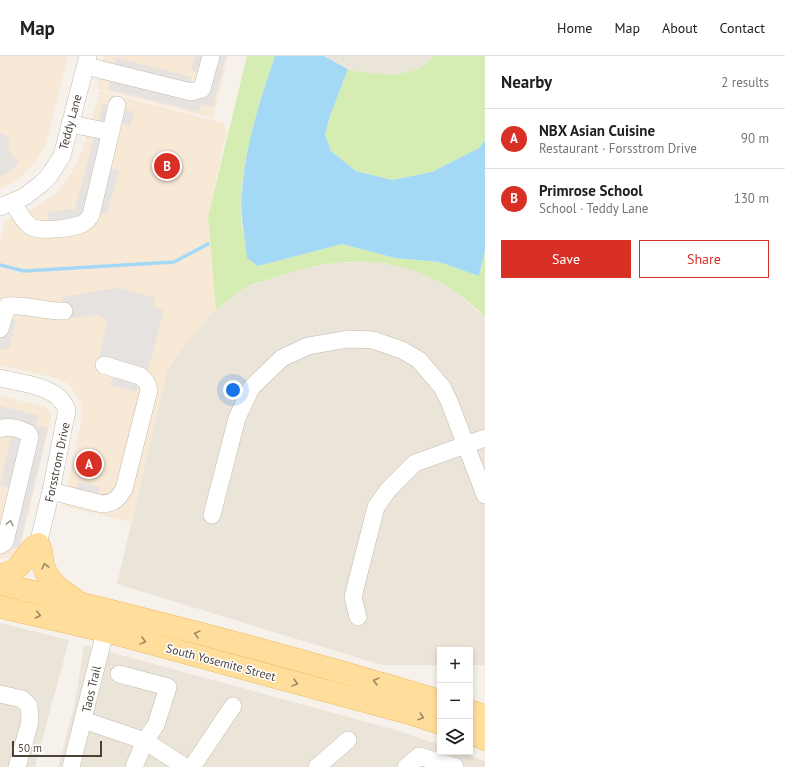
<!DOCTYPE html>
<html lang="en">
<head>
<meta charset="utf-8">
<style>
	body { margin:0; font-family:"PT Sans",sans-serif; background:#f2f2f2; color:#202124 }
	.controls { position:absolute; right:12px; bottom:12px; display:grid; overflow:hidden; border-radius:0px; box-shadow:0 2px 6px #0003 }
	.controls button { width:36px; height:36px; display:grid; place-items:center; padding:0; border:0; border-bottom:1px solid #e0e0e0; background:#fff; color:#202124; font:20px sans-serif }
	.scale { position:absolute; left:12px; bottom:10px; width:90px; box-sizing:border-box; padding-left:4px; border:2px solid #4b4338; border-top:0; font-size:11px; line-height:14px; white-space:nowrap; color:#4b4338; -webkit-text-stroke:3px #fff; paint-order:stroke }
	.you { position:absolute; left:233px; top:334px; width:14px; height:14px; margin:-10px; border:3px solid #fff; border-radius:50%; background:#1a73e8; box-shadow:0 0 0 6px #1a73e833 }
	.badge { display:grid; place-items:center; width:26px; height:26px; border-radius:50%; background:#d93025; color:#fff; font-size:13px; font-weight:700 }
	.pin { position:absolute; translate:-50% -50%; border:2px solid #fff; box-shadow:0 1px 4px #0006 }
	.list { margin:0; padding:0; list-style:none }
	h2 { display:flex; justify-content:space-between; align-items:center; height:52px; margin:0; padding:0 16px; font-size:17px }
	h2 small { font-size:13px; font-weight:400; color:#757577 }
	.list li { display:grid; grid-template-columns:26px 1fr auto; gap:12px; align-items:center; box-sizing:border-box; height:60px; padding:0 16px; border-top:1px solid #e0e0e0 }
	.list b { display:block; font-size:15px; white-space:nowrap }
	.list p { margin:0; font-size:13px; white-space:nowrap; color:#757577 }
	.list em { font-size:13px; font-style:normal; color:#757577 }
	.actions { display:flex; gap:8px; padding:12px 16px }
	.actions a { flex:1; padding:9px 0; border:1px solid #d93025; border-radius:0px; text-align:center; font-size:14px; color:#d93025 }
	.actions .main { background:#d93025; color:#fff }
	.icon { flex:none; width:22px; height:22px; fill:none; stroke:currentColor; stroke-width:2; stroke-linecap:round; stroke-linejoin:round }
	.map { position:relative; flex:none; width:485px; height:711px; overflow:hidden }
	header { display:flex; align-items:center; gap:24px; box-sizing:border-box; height:56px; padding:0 20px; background:#fff; border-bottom:1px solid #e0e0e0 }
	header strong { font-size:19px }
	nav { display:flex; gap:22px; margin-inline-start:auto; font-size:14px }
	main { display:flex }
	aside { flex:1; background:#fff }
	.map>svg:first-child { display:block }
	.residential { fill:#ebe4d9 }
	.commercial { fill:#f8e8d6 }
	.green { fill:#d5ecb2 }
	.parking { fill:#e5e2df }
	.water { fill:#a4d9f6 }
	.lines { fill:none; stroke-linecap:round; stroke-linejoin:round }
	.stream { stroke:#a4d9f6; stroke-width:3.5 }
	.minor-casing { stroke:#c3baac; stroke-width:18 }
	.major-casing { stroke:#ecbb63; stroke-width:23 }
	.minor { stroke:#fff; stroke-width:17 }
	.major { stroke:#ffdd9b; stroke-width:22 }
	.oneway { stroke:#9c9892 }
	.oneway2 { stroke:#9c8865 }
	.labels { text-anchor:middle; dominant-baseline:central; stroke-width:3; stroke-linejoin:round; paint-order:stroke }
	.street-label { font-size:12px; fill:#4b4338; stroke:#fff }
</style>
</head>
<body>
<header>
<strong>Map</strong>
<nav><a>Home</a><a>Map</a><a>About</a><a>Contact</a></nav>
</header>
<main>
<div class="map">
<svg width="485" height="711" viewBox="0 0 485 711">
	<rect width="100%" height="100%" fill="#f6f2eb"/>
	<g class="residential">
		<polygon points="324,0 434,0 420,13 394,19 354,15"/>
		<polygon points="371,206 399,209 428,220 454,234 485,262 485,609 470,609 470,594 440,594 440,609 382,609 117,528 167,315 193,278 216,254 245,232 293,215 336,207"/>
		<polygon points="0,567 69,584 35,711 0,711"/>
		<polygon points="84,589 396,674 440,689 440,696 460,696 485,705 485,711 58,711 75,647"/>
	</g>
	<g class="commercial">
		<polygon points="0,0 68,0 46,88 37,104 20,122 0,133"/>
		<polygon points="104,0 228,0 213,62 96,32"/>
		<polygon points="100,35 223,67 227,74 208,160 216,254 193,278 167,315 131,466 63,450 82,362 81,347 69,328 59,323 0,309 0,189 5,164 36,151 59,135 72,116 83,93"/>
		<polygon points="0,340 46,351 52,358 18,500 2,503 0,503"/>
	</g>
	<g class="green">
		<path d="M247,0H275C259,46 235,121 242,170C244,184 252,197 258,210L342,188L395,202L439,206L479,220L485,195V262C479,254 472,249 465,243C409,198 342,198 277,221C267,224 254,227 245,232C235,238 225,247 216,254L208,160Z"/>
		<polygon points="434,0 485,0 485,84 479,92 432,116 392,124 356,115 331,95 325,79 330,60 348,13 354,15 394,19 420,13"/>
	</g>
	<g class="parking">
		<polygon points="195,0 226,0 213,51 201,48 199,56 108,33 116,2 192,21 190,29 198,31 201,17 191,14"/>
		<polygon points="103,48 134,56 130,70 120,67 108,112 119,114 107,159 98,157 49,179 48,156 75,153"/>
		<polygon points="0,76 10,82 8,94 20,107 7,117 0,120"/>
		<polygon points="117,232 155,242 153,251 164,254 144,328 139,327 136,336 111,329 114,318 96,314 107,269 105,264 100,260 94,259 65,263 62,241"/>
		<polygon points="0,253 7,263 16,265 9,294 0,292"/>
		<polygon points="0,350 39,360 36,369 48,372 19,491 0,493 14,433 0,429 12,378 0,368"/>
		<polygon points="78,426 100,431 95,451 74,446"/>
	</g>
	<path class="water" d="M275,0H324L348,13L330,60L325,79L331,95L356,115L392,124L432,116L479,92L485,84V195L479,220L439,206L395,202L342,188L258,210L247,202C245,179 239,157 242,134C246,88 260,43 275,0Z"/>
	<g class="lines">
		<polyline class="stream" points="0,209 24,215 174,206 208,188"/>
		<g class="minor-casing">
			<g id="minor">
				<polyline points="86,10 191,36 202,33 211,0"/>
				<polyline points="70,68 111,76"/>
				<path d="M13,147C18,154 23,165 30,170C39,177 72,172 82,168C86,166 89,162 91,159L117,49"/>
				<polyline points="0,151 24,141 41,128 49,120 62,100 88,0"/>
				<path d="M0,273L7,250C26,248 45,256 64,255"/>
				<path d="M0,322C23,328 58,329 67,354L51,435L38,488"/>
				<path d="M0,373C9,369 20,373 28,377L30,381L5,486L0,489"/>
				<path d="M51,435L102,448C114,447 118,443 124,433L149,334C148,327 145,324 140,320L104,309"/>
				<polyline points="212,459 237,362 251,332 282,302 308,290 348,283 373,284 402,294 419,304 442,331 449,345 485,439"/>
				<polyline points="358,561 353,541 376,451 388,434 415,407 485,382"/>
				<polyline points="119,618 168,631 156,669 145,685 134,711"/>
				<polyline points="0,638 22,643 29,650 30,666 17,711"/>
				<polyline points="83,664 145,685 185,711"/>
				<polyline points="71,711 108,564"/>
				<polyline points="192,711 233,650"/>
				<polyline points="317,711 348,684"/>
				<polyline points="406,711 419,700 455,711"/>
			</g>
		</g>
		<g class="major-casing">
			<g id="major">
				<path d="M0,519C24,516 23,497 38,488C43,497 41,499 43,508C47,525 60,534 74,543"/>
				<path d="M0,528C148,563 295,601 440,645"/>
				<polyline points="0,551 105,575 412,658 440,667"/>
				<polyline points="470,655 485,660"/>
				<polyline points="470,677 485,683"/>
			</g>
		</g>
		<use href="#minor" class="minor"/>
		<use href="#major" class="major"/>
	</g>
	<defs><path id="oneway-chevron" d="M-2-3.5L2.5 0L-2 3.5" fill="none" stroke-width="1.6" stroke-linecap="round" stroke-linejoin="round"/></defs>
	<use class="oneway" href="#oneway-chevron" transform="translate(10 467) rotate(-76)"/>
	<g class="oneway2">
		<use href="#oneway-chevron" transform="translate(45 510) rotate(-104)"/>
		<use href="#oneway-chevron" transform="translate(38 559) rotate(13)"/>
		<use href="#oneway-chevron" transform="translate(197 578) rotate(-165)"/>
		<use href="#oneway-chevron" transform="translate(143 585) rotate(15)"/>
		<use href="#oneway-chevron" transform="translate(376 625) rotate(-165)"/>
		<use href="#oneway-chevron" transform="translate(295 627) rotate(15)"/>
		<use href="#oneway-chevron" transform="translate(421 661) rotate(18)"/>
	</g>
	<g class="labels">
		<g class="street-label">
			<text transform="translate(70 66) rotate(-75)">Teddy Lane</text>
			<text transform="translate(57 406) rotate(-78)">Forsstrom Drive</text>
			<text transform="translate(221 606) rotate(15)">South Yosemite Street</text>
			<text transform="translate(91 633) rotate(-77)">Taos Trail</text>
		</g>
	</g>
</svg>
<div class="controls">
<button>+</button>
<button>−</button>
<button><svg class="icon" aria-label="layers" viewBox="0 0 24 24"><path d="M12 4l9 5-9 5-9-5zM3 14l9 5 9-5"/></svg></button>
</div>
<div class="scale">50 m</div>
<div class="you"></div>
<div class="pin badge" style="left:89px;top:408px">A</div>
<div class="pin badge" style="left:167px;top:110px">B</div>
</div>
<aside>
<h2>Nearby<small>2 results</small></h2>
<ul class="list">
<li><span class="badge">A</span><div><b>NBX Asian Cuisine</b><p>Restaurant · Forsstrom Drive</p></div><em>90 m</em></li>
<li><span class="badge">B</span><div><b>Primrose School</b><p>School · Teddy Lane</p></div><em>130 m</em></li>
</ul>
<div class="actions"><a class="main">Save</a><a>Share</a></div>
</aside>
</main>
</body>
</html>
